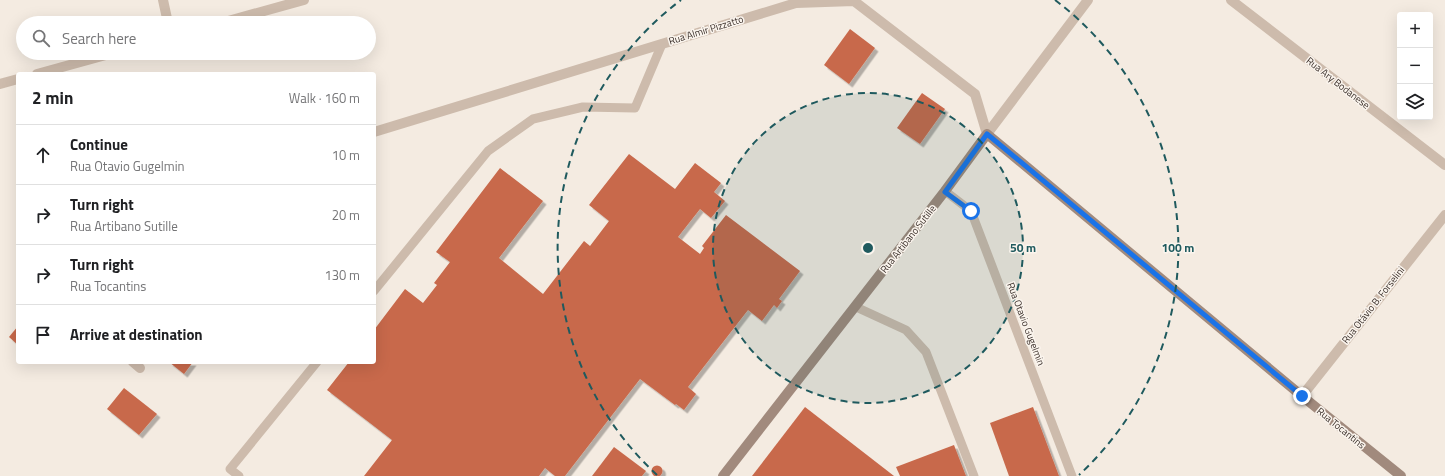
<!DOCTYPE html>
<html lang="en">
<head>
<meta charset="utf-8">
<style>
	body { margin:0; font-family:"Titillium Web",sans-serif; background:#f6f6f6; color:#202124 }
	.controls { position:absolute; right:12px; top:12px; display:grid; overflow:hidden; border-radius:4px; box-shadow:0 4px 16px #0002 }
	.controls button { width:36px; height:36px; display:grid; place-items:center; padding:0; border:0; border-bottom:1px solid #e0e0e0; background:#fff; color:#202124; font:20px sans-serif }
	.stop { position:absolute; width:12px; height:12px; margin:-9px; border:3px solid #1a73e8; border-radius:50%; background:#fff }
	.stop.end { background:#1a73e8; border-color:#fff; box-shadow:0 1px 4px #0008 }
	.list { margin:0; padding:0; list-style:none }
	h2 { display:flex; justify-content:space-between; align-items:center; height:52px; margin:0; padding:0 16px; font-size:17px }
	h2 small { font-size:13px; font-weight:400; color:#757577 }
	.list li { display:grid; grid-template-columns:26px 1fr auto; gap:12px; align-items:center; box-sizing:border-box; height:60px; padding:0 16px; border-top:1px solid #e0e0e0 }
	.list b { display:block; font-size:15px; white-space:nowrap }
	.list p { margin:0; font-size:13px; white-space:nowrap; color:#757577 }
	.list em { font-size:13px; font-style:normal; color:#757577 }
	.icon { flex:none; width:22px; height:22px; fill:none; stroke:currentColor; stroke-width:2; stroke-linecap:round; stroke-linejoin:round }
	.map { position:relative; flex:none; width:1445px; height:476px; overflow:hidden }
	.search { position:absolute; background:#fff; box-shadow:0 4px 16px #0002; left:16px; top:16px; width:360px; height:44px; display:flex; align-items:center; gap:10px; box-sizing:border-box; padding:0 14px; border-radius:22px; color:#757577; font-size:15px }
	.panel { position:absolute; background:#fff; box-shadow:0 4px 16px #0002; left:16px; top:72px; width:360px; height:292px; border-radius:4px }
	.map>svg:first-child { display:block }
	.building { fill:#c8694b; filter:url(#shadow) }
	.lines { fill:none; stroke-linecap:round; stroke-linejoin:round }
	.lane { stroke:#cdbbac; stroke-width:9 }
	.street { stroke:#cdbbac; stroke-width:10 }
	.secondary { stroke:#a18a7d; stroke-width:10 }
	.route { stroke:#1a73e8; stroke-width:5 }
	.ring { fill:none; stroke:#1f5a5e; stroke-width:2; stroke-dasharray:7 5 }
	.labels { text-anchor:middle; dominant-baseline:central; stroke-width:3; stroke-linejoin:round; paint-order:stroke }
	.street-label { font-size:10px; fill:#3b302b; stroke:#fbf5ee }
	.centre { fill:#1f5a5e; stroke:#fbf5ee; stroke-width:2 }
	.ring-label { font-size:12px; text-anchor:middle; font-weight:bold; fill:#1f5a5e; stroke:#fbf5ee; stroke-width:3; stroke-linejoin:round; paint-order:stroke }
</style>
</head>
<body>
<div class="map">
<svg width="1445" height="476" viewBox="0 0 1445 476">
	<defs>
		<filter id="shadow"><feDropShadow dx="3.5" dy="3.5" stdDeviation="0" flood-color="#0004"/></filter>
	</defs>
	<rect width="100%" height="100%" fill="#f4ebe1"/>
	<g class="building">
		<polygon points="850,29 875,48 849,84 824,65"/>
		<polygon points="922,93 945,109 920,144 897,128"/>
		<polygon points="629,154 675,189 695,163 721,183 714,192 725,201 711,218 700,209 678,237 700,254 704,248 702,246 726,215 800,271 779,299 782,301 777,308 774,305 762,321 748,310 688,387 696,394 684,410 676,404 675,405 640,379 565,476 555,476 545,468 539,476 364,476 392,440 327,390 349,362 374,362 374,330 405,289 423,303 437,285 434,283 450,262 436,252 500,168 543,201 499,258 543,294 584,241 590,246 609,221 589,205"/>
		<polygon points="18,326 18,345 9,337"/>
		<polygon points="169,362 193,362 184,374"/>
		<polygon points="124,388 157,414 139,435 107,409"/>
		<polygon points="805,407 894,476 752,476"/>
		<polygon points="1033,407 1059,476 1009,476 990,423"/>
		<polygon points="954,445 966,476 900,476 896,467"/>
		<polygon points="614,447 646,471 642,476 592,476"/>
		<circle cx="657" cy="471" r="5.5"/>
	</g>
	<g class="lines">
		<g class="lane">
			<polyline points="945,191 971,211 1072,476"/>
			<polyline points="374,291 488,151 533,119 583,107 635,108 662,44"/>
			<polyline points="856,307 906,330 926,352 974,476"/>
			<polyline points="239,476 230,469 317,362"/>
		</g>
		<g class="street">
			<polyline points="163,0 168,23"/>
			<polyline points="1231,0 1445,165"/>
			<polyline points="221,23 304,0"/>
			<polyline points="37,74 113,53"/>
			<polyline points="0,84 18,79"/>
			<polyline points="374,132 796,3 854,1 975,94 987,134"/>
			<polyline points="987,134 1088,0"/>
			<polyline points="133,362 140,368"/>
			<polyline points="1302,396 1445,215"/>
		</g>
		<polyline class="secondary" points="723,476 945,191 987,134 1302,396 1401,476"/>
	</g>
	<g class="lines">
		<polyline class="route" points="971,211 945,192 987,134 1302,396"/>
	</g>
	<circle cx="868" cy="248" r="155" fill="#1f5a5e" fill-opacity=".12"/>
	<g class="ring">
		<circle cx="868" cy="248" r="155"/>
		<path d="M657 475A310 310 0 0 1 681 0M1055 0A310 310 0 0 1 1079 475"/>
	</g>
	<g class="labels">
		<g class="street-label">
			<text transform="translate(706 30) rotate(-17)">Rua Almir Pizzatto</text>
			<text transform="translate(1338 83) rotate(38)">Rua Ary Bodanese</text>
			<text transform="translate(908 239) rotate(-52)">Rua Artibano Sutille</text>
			<text transform="translate(1373 305) rotate(-52)">Rua Otávio B. Forselini</text>
			<text transform="translate(1026 324) rotate(69)">Rua Otavio Gugelmin</text>
			<text transform="translate(1341 428) rotate(39)">Rua Tocantins</text>
		</g>
	</g>
	<circle cx="868" cy="248" r="6" class="centre"/>
	<g class="ring-label">
		<text x="1023" y="252">50 m</text>
		<text x="1178" y="252">100 m</text>
	</g>
</svg>
<div class="controls">
<button>+</button>
<button>−</button>
<button><svg class="icon" aria-label="layers" viewBox="0 0 24 24"><path d="M12 4l9 5-9 5-9-5zM3 14l9 5 9-5"/></svg></button>
</div>
<div class="stop" style="left:971px;top:211px"></div>
<div class="stop end" style="left:1302px;top:396px"></div>
<div class="search"><svg class="icon" aria-label="search" viewBox="0 0 24 24"><circle cx="10" cy="10" r="6"/><path d="M15 15l6 6"/></svg>Search here</div>
<section class="panel">
<h2>2 min<small>Walk · 160 m</small></h2>
<ul class="list">
<li><svg class="icon" aria-label="ahead" viewBox="0 0 24 24"><path d="M12 20V5M6 11l6-6 6 6"/></svg><div><b>Continue</b><p>Rua Otavio Gugelmin</p></div><em>10 m</em></li>
<li><svg class="icon" aria-label="right" viewBox="0 0 24 24"><path d="M7 20v-9h11M14 6l5 5-5 5"/></svg><div><b>Turn right</b><p>Rua Artibano Sutille</p></div><em>20 m</em></li>
<li><svg class="icon" aria-label="right" viewBox="0 0 24 24"><path d="M7 20v-9h11M14 6l5 5-5 5"/></svg><div><b>Turn right</b><p>Rua Tocantins</p></div><em>130 m</em></li>
<li><svg class="icon" aria-label="arrive" viewBox="0 0 24 24"><path d="M6 21V4h12l-3 4 3 4H6"/></svg><div><b>Arrive at destination</b></div></li>
</ul>
</section>
</div>
</body>
</html>
